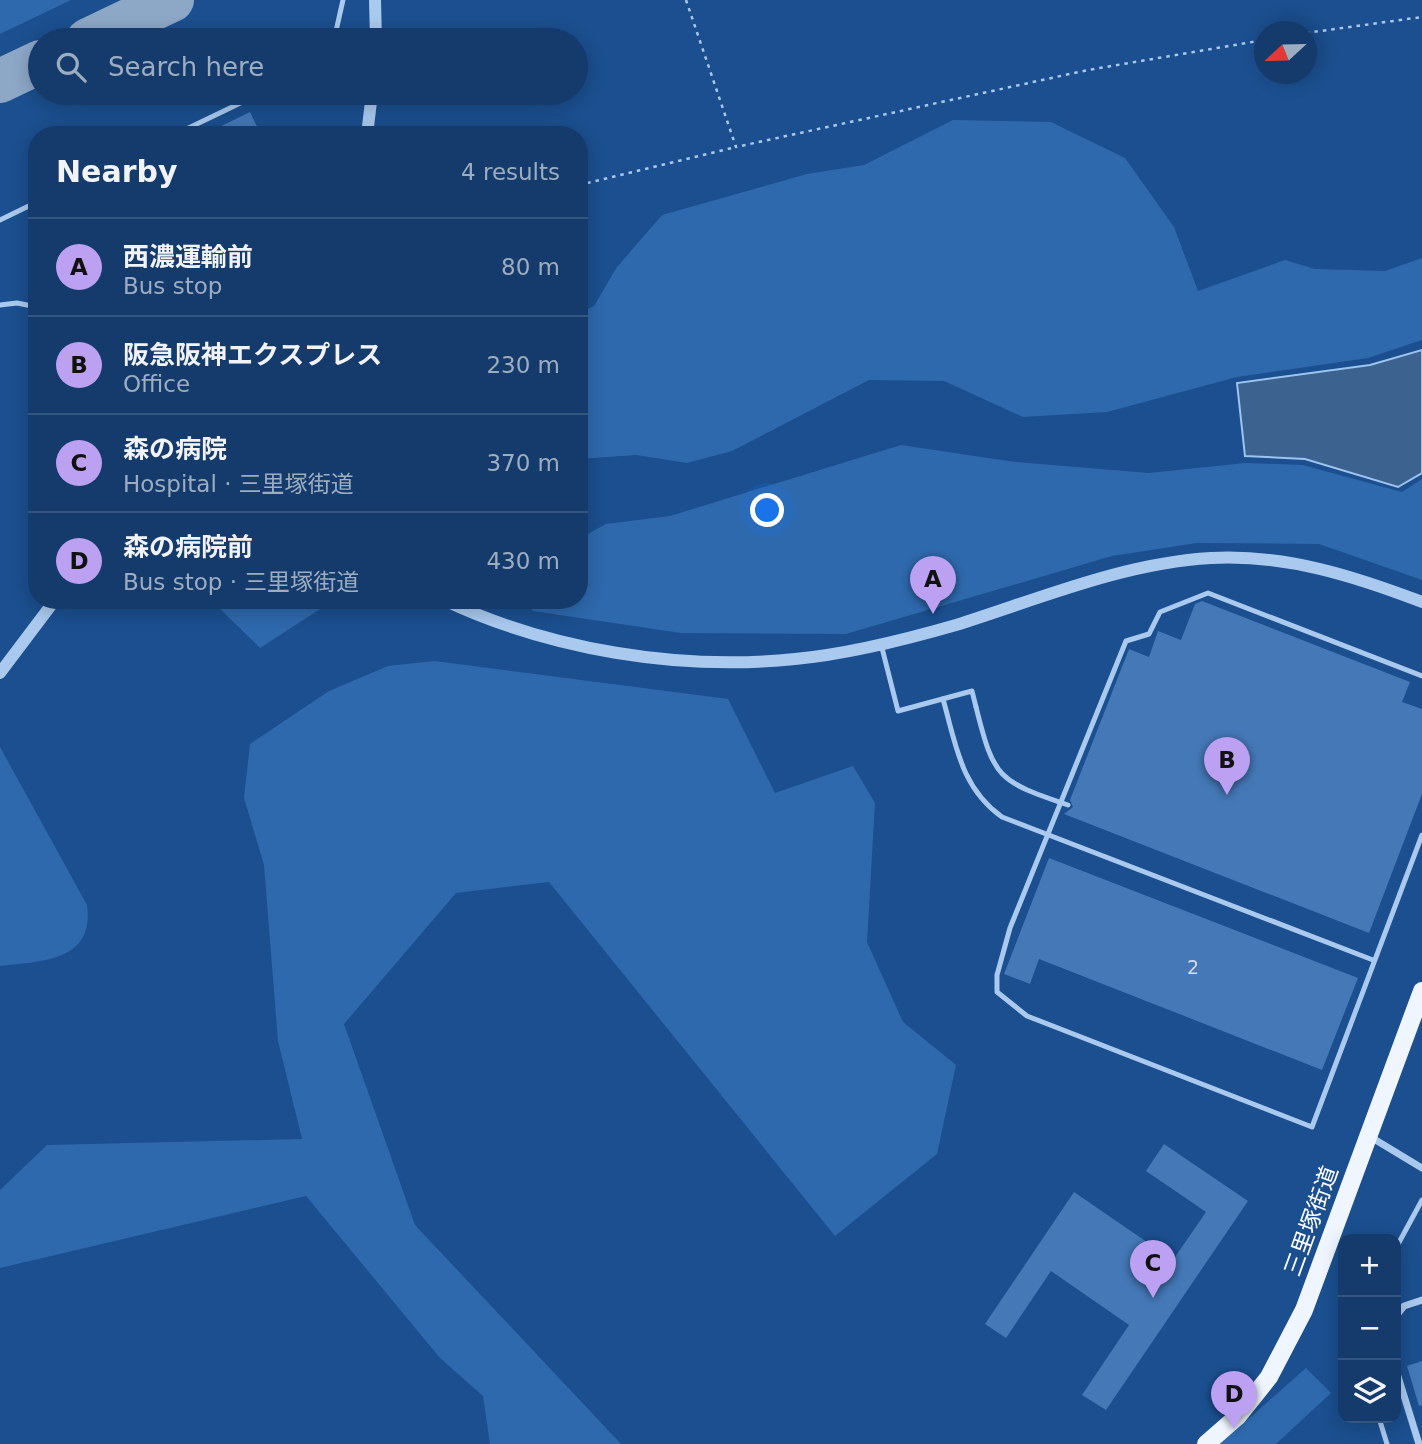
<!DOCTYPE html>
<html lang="en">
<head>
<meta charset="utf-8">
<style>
	body { margin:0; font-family:"DejaVu Sans","Noto Sans JP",sans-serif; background:#1d4271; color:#f1f3f6 }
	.controls { position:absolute; right:21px; bottom:21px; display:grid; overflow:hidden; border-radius:14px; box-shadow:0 4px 18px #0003 }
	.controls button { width:63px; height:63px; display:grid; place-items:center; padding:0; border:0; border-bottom:2px solid #33557e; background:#143b6b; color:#f1f3f6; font:35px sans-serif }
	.compass { position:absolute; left:1254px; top:21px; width:63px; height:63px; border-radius:50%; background:#143b6b; box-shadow:0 4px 18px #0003; rotate:248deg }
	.you { position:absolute; left:768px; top:511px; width:24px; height:24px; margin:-18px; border:5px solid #fff; border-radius:50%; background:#1a73e8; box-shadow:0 0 0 10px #1a73e833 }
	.badge { display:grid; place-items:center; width:46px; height:46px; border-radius:50%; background:#bca0f2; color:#111; font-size:23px; font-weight:700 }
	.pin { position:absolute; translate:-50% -58px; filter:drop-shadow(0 2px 4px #0008) }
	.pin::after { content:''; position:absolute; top:37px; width:24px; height:21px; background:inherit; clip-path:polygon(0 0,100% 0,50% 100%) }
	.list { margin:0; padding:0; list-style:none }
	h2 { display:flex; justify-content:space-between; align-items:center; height:91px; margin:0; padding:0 28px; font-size:30px }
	h2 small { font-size:23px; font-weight:400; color:#9dadc1 }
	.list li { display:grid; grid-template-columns:46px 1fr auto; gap:21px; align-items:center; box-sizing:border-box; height:98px; padding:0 28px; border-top:2px solid #33557e }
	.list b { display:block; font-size:26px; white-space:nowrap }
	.list p { margin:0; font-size:23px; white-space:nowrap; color:#9dadc1 }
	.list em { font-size:23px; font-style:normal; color:#9dadc1 }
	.icon { flex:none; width:38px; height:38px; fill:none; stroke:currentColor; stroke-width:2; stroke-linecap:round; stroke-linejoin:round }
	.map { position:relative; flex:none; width:1422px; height:1444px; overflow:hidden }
	.search { position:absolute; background:#143b6b; box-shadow:0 4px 18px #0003; left:28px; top:28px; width:560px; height:77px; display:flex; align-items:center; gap:18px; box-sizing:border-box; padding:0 24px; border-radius:38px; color:#9dadc1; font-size:26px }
	.panel { position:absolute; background:#143b6b; box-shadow:0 4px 18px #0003; left:28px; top:126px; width:560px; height:483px; border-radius:28px }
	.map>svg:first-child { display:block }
	.green { fill:#2e69ad }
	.water { fill:#3c6290; stroke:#9cc4f0; stroke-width:2 }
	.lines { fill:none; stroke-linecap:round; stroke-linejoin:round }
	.taxiway { stroke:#8da7c7; stroke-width:44 }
	.building { fill:#4478b7 }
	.path { stroke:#a9c9ee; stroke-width:2.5; stroke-dasharray:3.5 5; stroke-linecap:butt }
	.service { stroke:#a9c9ee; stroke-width:5 }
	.minor { stroke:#a9c9ee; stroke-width:7 }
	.tertiary { stroke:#a9c9ee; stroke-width:12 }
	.primary { stroke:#f0f6ff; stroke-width:18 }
	.service-bridge { stroke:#a9c9ee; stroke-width:5 }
	.labels { text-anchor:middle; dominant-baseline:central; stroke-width:5; stroke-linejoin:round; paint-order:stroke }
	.number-label { font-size:19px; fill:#d0dded }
	.street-label { font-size:23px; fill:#fff; stroke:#1b4f8f }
</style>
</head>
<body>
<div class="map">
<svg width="1422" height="1444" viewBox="0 0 1422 1444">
	<rect width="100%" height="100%" fill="#1b4f8f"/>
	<g class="green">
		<polygon points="0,0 71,0 0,34"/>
		<polygon points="953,120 1051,122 1125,158 1174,227 1198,291 1285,260 1315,269 1385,271 1422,258 1422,340 1368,358 1237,377 1107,412 1023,417 944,381 869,380 732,451 687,463 636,455 579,459 579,313 594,306 617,267 662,215 807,174 864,165"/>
		<polygon points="901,445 1015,462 1149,473 1245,463 1303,465 1402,492 1422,479 1422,580 1319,544 1197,543 1112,556 846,634 681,633 533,611 525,600 579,600 579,539 606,524 670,516"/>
		<polygon points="211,600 334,600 260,648"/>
		<polygon points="434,661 728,699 775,793 853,766 875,803 867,942 903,1022 956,1065 937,1154 835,1236 549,882 456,893 344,1024 415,1225 621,1444 490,1444 483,1396 440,1358 306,1196 0,1268 0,1190 47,1145 302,1139 278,1041 264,865 244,798 250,744 329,691 388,666"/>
		<path d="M0,747L87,905C95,962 41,961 0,966Z"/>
		<polygon points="1306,1368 1331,1393 1276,1444 1220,1444"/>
	</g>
	<polygon class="water" points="1422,350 1422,473 1398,487 1305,459 1245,456 1237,383 1370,365"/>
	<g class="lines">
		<g class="taxiway">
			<polyline points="88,40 172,0"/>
			<polyline points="0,81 40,62"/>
		</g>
	</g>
	<g class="building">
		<polygon points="250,112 261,135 203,135"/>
		<polygon points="1202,601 1410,682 1402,702 1422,709 1422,794 1369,933 1064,814 1073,807 1070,800 1129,649 1149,657 1158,631 1181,640 1195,604"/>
		<polygon points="1049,858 1358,978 1322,1070 1039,959 1030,984 1004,974"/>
		<polygon points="1164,1144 1248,1201 1106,1410 1082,1395 1129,1325 1051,1271 1006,1338 985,1324 1074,1192 1173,1260 1206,1212 1146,1171"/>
		<polygon points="1422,1361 1422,1405 1419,1406 1407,1366"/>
	</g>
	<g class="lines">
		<g class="path">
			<polyline points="686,0 736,147 1088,70 1264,40"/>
			<polyline points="1306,33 1422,17"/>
			<polyline points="579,185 736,147"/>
		</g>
		<g class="service">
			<polyline points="334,40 343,0"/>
			<polyline points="174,135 261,93"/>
			<polyline points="0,220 37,202"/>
			<polyline points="0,305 17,303 37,307"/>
			<polyline points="881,644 898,711 972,691 976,707"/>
			<polyline points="1422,676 1208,593 1160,612 1149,634 1126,641 1010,928 997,975 997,992 1027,1016 1312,1127 1422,835"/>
			<path d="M943,699C956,745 961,788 1002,817L1373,960"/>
			<polyline points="1396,1248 1422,1200"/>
			<polyline points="1379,1418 1387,1444"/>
		</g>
		<g class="minor">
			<polyline points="1369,1136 1422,1168"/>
			<polyline points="1396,1316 1404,1306 1422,1300"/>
			<polyline points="1396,1370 1419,1444"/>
		</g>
		<g class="tertiary">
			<polyline points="375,0 376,40"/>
			<polyline points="367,135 372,93"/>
			<path d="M444,600C550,650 679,671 795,659C849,654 904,640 956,625C1039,599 1123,563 1211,558C1285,554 1354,576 1422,602"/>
			<polyline points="0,673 55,600"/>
		</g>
		<polyline class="primary" points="1206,1444 1238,1416 1269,1377 1304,1310 1422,991"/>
		<path class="service-bridge" d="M976,707C994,779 998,781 1068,805"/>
	</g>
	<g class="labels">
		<g class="number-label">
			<text x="1193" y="967">2</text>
		</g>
		<g class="street-label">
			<text transform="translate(1311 1221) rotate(-70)">三里塚街道</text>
		</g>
	</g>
</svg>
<div class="controls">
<button>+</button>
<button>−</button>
<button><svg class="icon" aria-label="layers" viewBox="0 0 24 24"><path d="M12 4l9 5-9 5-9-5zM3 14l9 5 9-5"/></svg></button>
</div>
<svg class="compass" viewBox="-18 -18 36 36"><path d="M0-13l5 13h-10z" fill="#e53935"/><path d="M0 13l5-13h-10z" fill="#9dadc1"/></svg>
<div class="you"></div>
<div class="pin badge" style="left:933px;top:614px">A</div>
<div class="pin badge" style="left:1227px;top:795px">B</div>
<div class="pin badge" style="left:1153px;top:1298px">C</div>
<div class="pin badge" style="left:1234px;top:1429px">D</div>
<div class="search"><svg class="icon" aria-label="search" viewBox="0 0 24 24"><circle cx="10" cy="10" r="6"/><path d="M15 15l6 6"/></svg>Search here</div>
<section class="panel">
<h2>Nearby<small>4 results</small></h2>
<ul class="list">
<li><span class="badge">A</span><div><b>西濃運輸前</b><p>Bus stop</p></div><em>80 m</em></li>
<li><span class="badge">B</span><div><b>阪急阪神エクスプレス</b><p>Office</p></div><em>230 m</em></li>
<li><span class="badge">C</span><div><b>森の病院</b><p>Hospital · 三里塚街道</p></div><em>370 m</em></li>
<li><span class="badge">D</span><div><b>森の病院前</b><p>Bus stop · 三里塚街道</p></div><em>430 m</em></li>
</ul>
</section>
</div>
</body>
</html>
